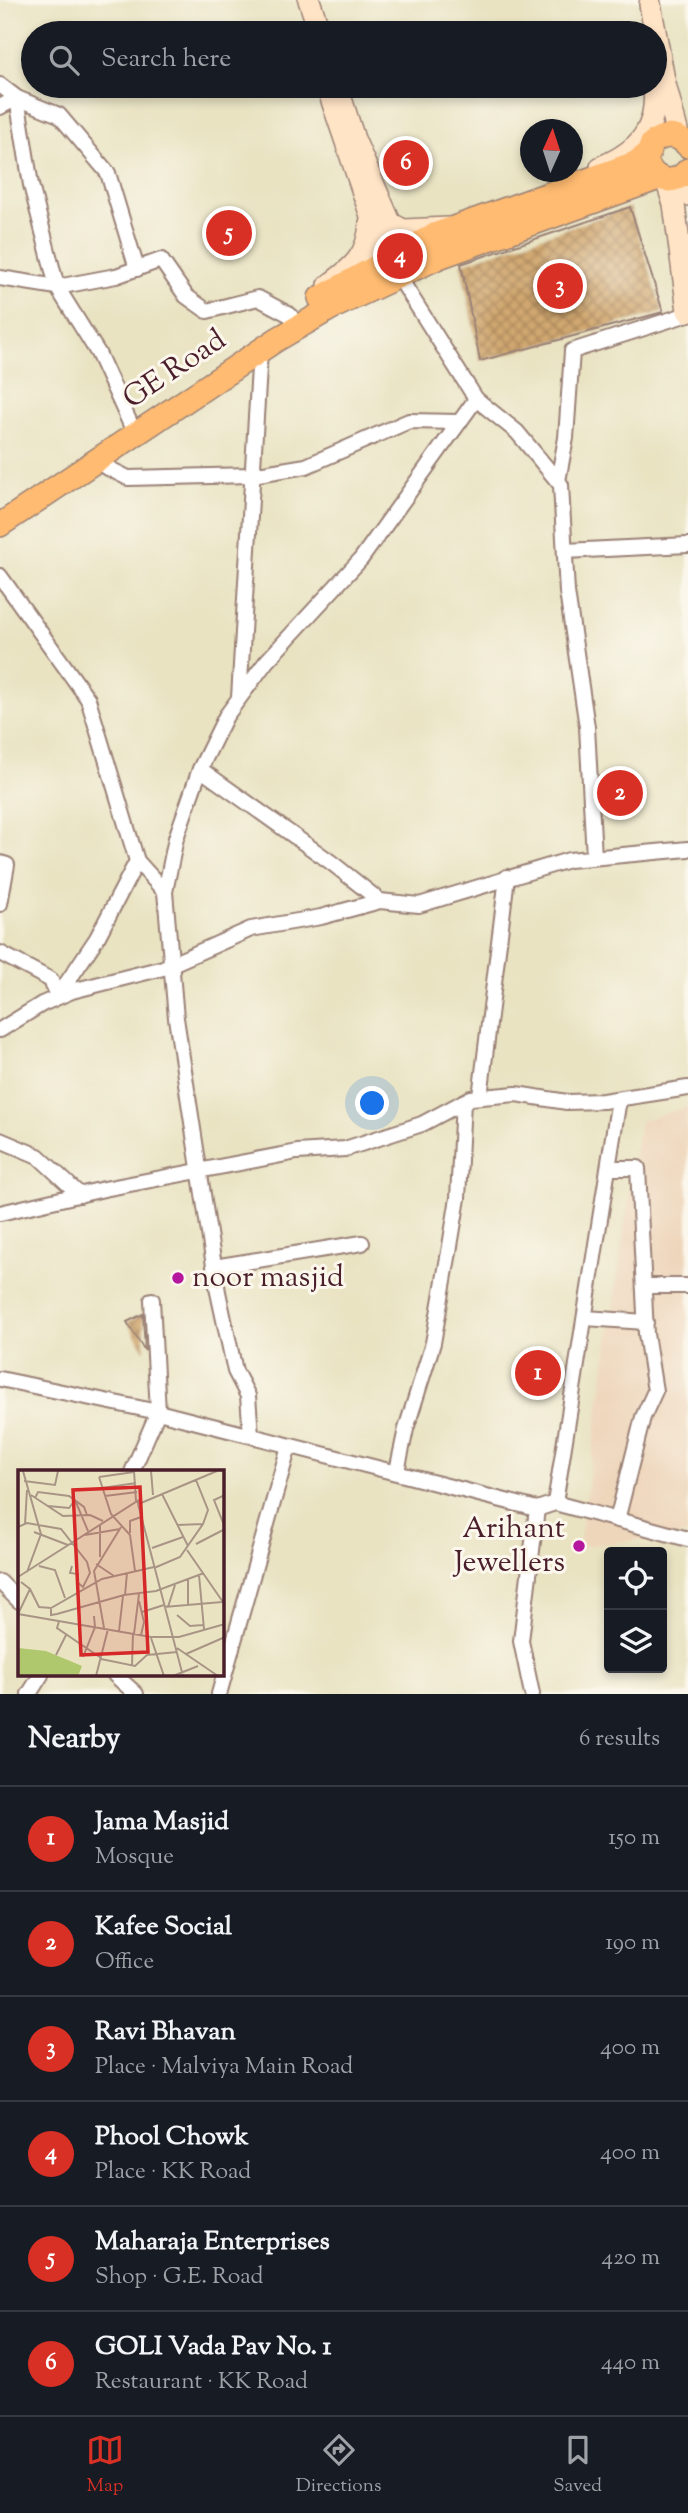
<!DOCTYPE html>
<html lang="en">
<head>
<meta charset="utf-8">
<style>
	body { margin:0; font-family:"Sorts Mill Goudy",serif; background:#242831; color:#f1f3f6 }
	.controls { position:absolute; right:21px; bottom:21px; display:grid; overflow:hidden; border-radius:7px; box-shadow:0 4px 10px #0003 }
	.controls button { width:63px; height:63px; display:grid; place-items:center; padding:0; border:0; border-bottom:2px solid #363941; background:#171b24; color:#f1f3f6; font:35px sans-serif }
	.compass { position:absolute; left:520px; top:119px; width:63px; height:63px; border-radius:50%; background:#171b24; box-shadow:0 4px 10px #0003; rotate:3deg }
	.you { position:absolute; left:373px; top:1104px; width:24px; height:24px; margin:-18px; border:5px solid #fff; border-radius:50%; background:#1a73e8; box-shadow:0 0 0 10px #1a73e833 }
	.badge { display:grid; place-items:center; width:46px; height:46px; border-radius:50%; background:#d93025; color:#fff; font-size:23px; font-weight:700 }
	.pin { position:absolute; translate:-50% -50%; border:4px solid #fff; box-shadow:0 2px 7px #0006 }
	.list { margin:0; padding:0; list-style:none }
	h2 { display:flex; justify-content:space-between; align-items:center; height:91px; margin:0; padding:0 28px; font-size:30px }
	h2 small { font-size:23px; font-weight:400; color:#9ea1a6 }
	.list li { display:grid; grid-template-columns:46px 1fr auto; gap:21px; align-items:center; box-sizing:border-box; height:105px; padding:0 28px; border-top:2px solid #363941 }
	.list b { display:block; font-size:26px; white-space:nowrap }
	.list p { margin:0; font-size:23px; white-space:nowrap; color:#9ea1a6 }
	.list em { font-size:23px; font-style:normal; color:#9ea1a6 }
	.icon { flex:none; width:38px; height:38px; fill:none; stroke:currentColor; stroke-width:2; stroke-linecap:round; stroke-linejoin:round }
	.map { position:relative; flex:none; width:688px; height:1694px; overflow:hidden }
	.search { position:absolute; background:#171b24; box-shadow:0 4px 10px #0003; left:21px; right:21px; top:21px; height:77px; display:flex; align-items:center; gap:18px; box-sizing:border-box; padding:0 24px; border-radius:38px; color:#9ea1a6; font-size:26px }
	.sheet { height:721px; background:#171b24 }
	nav { display:flex; justify-content:space-around; align-items:center; box-sizing:border-box; height:98px; border-top:2px solid #363941; background:#171b24; font-size:19px; color:#9ea1a6 }
	nav a { display:grid; justify-items:center; gap:4px }
	nav .on { color:#d93025 }
	.map>svg:first-child { display:block }
	.built { fill:#eed6bb }
	.building { fill:url(#building-cross-hatch) }
	.lines { fill:none; stroke-linecap:round; stroke-linejoin:round }
	.street-casing { stroke:#9a8176; stroke-width:18 }
	.secondary-casing { stroke:#9a8176; stroke-width:24 }
	.primary-casing { stroke:#9a8176; stroke-width:26 }
	.street { stroke:#fff; stroke-width:14 }
	.secondary { stroke:#ffe4c6; stroke-width:21 }
	.primary { stroke:#ffbb71; stroke-width:23 }
	.poi-dot { fill:#b5179e; stroke:#fbf7ec; stroke-width:2.5 }
	.labels { text-anchor:middle; dominant-baseline:central; stroke-width:6; stroke-linejoin:round; paint-order:stroke }
	.street-label { font-size:30px; fill:#4a1f2b; stroke:#fbf7ec }
	.poi-label { font-size:30px; fill:#4a1f2b; stroke:#fbf7ec; text-anchor:start }
	.inset-road { fill:none; stroke:#a99586; stroke-width:2 }
	.view { fill:#d62828; fill-opacity:0.15; stroke:#d62828; stroke-width:3.5 }
	.inset-edge { fill:none; stroke:#4a1f2b; stroke-width:3.5 }
</style>
</head>
<body>
<div class="map">
<svg width="688" height="1694" viewBox="0 0 688 1694">
	<defs>
		<pattern id="building-cross-hatch" width="8" height="8" patternUnits="userSpaceOnUse" patternTransform="scale(1.75)"><rect width="8" height="8" fill="#d0a770"/><path d="M0 0l8 8M0 8l8-8" fill="none" stroke="#ab875c"/></pattern>
	</defs>
	<rect width="100%" height="100%" fill="#fbf7ec"/>
	<filter id="ink" filterUnits="userSpaceOnUse"><feTurbulence type="fractalNoise" baseFrequency=".0143" numOctaves="2"/><feDisplacementMap in="SourceGraphic" scale="14" xChannelSelector="R" yChannelSelector="G"/><feConvolveMatrix kernelMatrix="1 2 1 2 8 2 1 2 1" color-interpolation-filters="sRGB"/></filter>
	<filter id="wash" filterUnits="userSpaceOnUse"><feTurbulence type="fractalNoise" baseFrequency=".00686" numOctaves="4" result="noise"/><feDisplacementMap in="SourceGraphic" scale="28" xChannelSelector="R" yChannelSelector="G"/><feGaussianBlur stdDeviation="1.57" result="paint"/><feColorMatrix in="noise" values="0 0 0 0 0 0 0 0 0 0 0 0 0 0 0 0 0 1.4 0 .05"/><feComposite in="paint" operator="in"/></filter>
	<g filter="url(#wash)">
		<rect width="100%" height="100%" fill="#e9e3c2"/>
		<polygon class="built" points="688,1107 688,1535 579,1546 640,1121"/>
		<g id="blocks">
			<g class="building">
				<polygon points="630,207 663,312 480,361 461,264"/>
				<polygon points="143,1314 145,1351 127,1322"/>
			</g>
		</g>
	</g>
	<g filter="url(#ink)">
		<use href="#blocks" fill-opacity="0" stroke="#9a8176" stroke-width="2"/>
		<g class="lines">
			<g class="street-casing">
				<g id="street">
					<polyline points="0,85 17,98 59,115 108,173 137,269"/>
					<polyline points="0,107 17,98 31,185 57,287 98,353 130,423"/>
					<polyline points="0,278 57,287 116,276 161,260 186,296 207,311 258,298 290,315 298,327"/>
					<polyline points="404,285 476,399 517,432 561,485 567,592 587,727 594,857"/>
					<polyline points="96,462 128,478 252,475 306,466 409,421 459,422"/>
					<polyline points="558,481 566,438 572,351 688,314"/>
					<polyline points="565,551 688,545"/>
					<polyline points="0,576 88,699 137,861 97,938 58,996"/>
					<polyline points="239,698 260,351"/>
					<polyline points="200,769 332,863 380,901"/>
					<polyline points="137,861 165,892"/>
					<polyline points="0,863 7,865 0,904"/>
					<polyline points="0,953 51,980 57,997"/>
					<polyline points="0,1030 42,1004 72,991 163,968 251,929 321,917 380,901 419,905 569,860 688,849"/>
					<polyline points="480,1097 507,877"/>
					<polyline points="0,1140 38,1156 80,1195"/>
					<polyline points="610,1168 638,1168 646,1334 655,1391 643,1417 617,1520"/>
					<polyline points="0,1213 104,1189 297,1152 345,1149 422,1124 471,1098 516,1094 567,1102 603,1101 688,1088"/>
					<polyline points="214,1267 362,1243"/>
					<polyline points="646,1286 688,1286"/>
					<polyline points="585,1318 646,1322"/>
					<polyline points="0,1379 158,1412 537,1509 555,1503 688,1539"/>
					<polyline points="251,1435 248,1396 235,1371 218,1292 176,1018 165,892 176,838 200,769 226,716 266,662 361,559 476,399"/>
					<polyline points="397,1471 406,1429 433,1343 450,1246 458,1198 463,1102"/>
					<polyline points="132,1472 158,1412 152,1300"/>
					<polyline points="555,1503 619,1099"/>
					<polyline points="0,1582 19,1601"/>
					<polyline points="115,1675 136,1694"/>
					<polyline points="29,1694 41,1675"/>
					<polyline points="219,1694 289,1446"/>
					<polyline points="532,1694 521,1641 537,1509"/>
				</g>
			</g>
			<g class="secondary-casing">
				<g id="secondary">
					<polyline points="309,0 320,33"/>
					<polyline points="650,4 664,80 679,138"/>
					<polyline points="327,86 392,278"/>
					<polyline points="337,86 354,139 409,266"/>
					<path d="M601,167C640,150 658,129 654,86"/>
					<polyline points="685,174 688,195"/>
					<polyline points="666,180 674,204 688,311"/>
					<polyline points="392,224 403,230 448,228"/>
					<path d="M329,285C354,267 368,255 370,223"/>
				</g>
			</g>
			<g class="primary-casing">
				<g id="primary">
					<path d="M688,146C678,134 665,133 652,143L646,160C652,181 674,187 688,170"/>
					<polyline points="320,298 434,235 635,163 646,155"/>
					<polyline points="0,525 276,340 331,308 439,257 659,178"/>
				</g>
			</g>
			<use href="#street" class="street"/>
			<use href="#secondary" class="secondary"/>
			<use href="#primary" class="primary"/>
		</g>
	</g>
	<g class="poi-dot">
		<circle cx="178" cy="1278" r="7"/>
		<circle cx="579" cy="1546" r="7"/>
	</g>
	<g class="labels">
		<g class="street-label">
			<text transform="translate(175 370) rotate(-34)">GE Road</text>
		</g>
		<g class="poi-label">
			<text x="192" y="1278">noor masjid</text>
			<text x="565" y="1529" text-anchor="end">Arihant<tspan x="565" dy="34">Jewellers</tspan></text>
		</g>
	</g>
	<g transform="translate(18 1470)">
		<rect width="206" height="206" fill="#e9e3c2"/>
		<path d="M0,178L28,181L64,196L60,206H0Z" fill="#b0c86d"/>
		<path class="inset-road" d="M5,1L23,64L9,102M116,1L118,31M133,1L135,25M81,7L93,44L112,65L117,101M81,7L116,2M6,11L37,15L40,1M84,18L118,13M144,24L170,76M13,25L45,46L72,45L85,51M87,26L119,22M17,28L20,22L51,26L66,37L69,45M57,30L70,61M123,33L199,1M120,34L165,206M30,36L51,38L57,30M7,54L9,20M159,55L185,54M206,55L196,30L207,25M0,57L9,53L43,59L69,92L72,103L65,117L59,112L60,104L52,103L54,96M16,62L50,75M112,63V51L123,47M67,65L102,59M178,74L207,59M134,78L165,67M169,80L207,135M82,87V54M78,94L96,106M21,96L37,100L47,128M136,98L162,87L185,54L190,40L178,10M181,105L186,159M0,107L121,30L120,34M3,112L12,119L21,137L33,138L84,109L136,97M107,125L109,103M121,131L126,152L123,165M170,136V109M146,137L204,132M150,137L157,115M33,138V145L39,144L106,125L138,121L186,103M124,142L146,135M0,144L133,167H161L207,154M0,144L12,119M159,145L172,156L185,155M41,151L39,158L83,188M86,158L76,101L103,57M101,161L105,126M116,164L121,124M133,168L146,206M159,178L200,206M168,184L207,167M38,185L48,165M65,187L77,157L76,146M83,189L117,196L129,185L159,182M114,195L115,164M78,206L90,159M155,206L180,196"/>
		<path class="view" d="M122,17L130,182L63,185L55,20Z"/>
		<rect width="206" height="206" class="inset-edge"/>
	</g>
</svg>
<div class="controls">
<button><svg class="icon" aria-label="locate" viewBox="0 0 24 24"><circle cx="12" cy="12" r="6"/><path d="M12 2v4M12 18v4M2 12h4M18 12h4"/></svg></button>
<button><svg class="icon" aria-label="layers" viewBox="0 0 24 24"><path d="M12 4l9 5-9 5-9-5zM3 14l9 5 9-5"/></svg></button>
</div>
<svg class="compass" viewBox="-18 -18 36 36"><path d="M0-13l5 13h-10z" fill="#e53935"/><path d="M0 13l5-13h-10z" fill="#9ea1a6"/></svg>
<div class="you"></div>
<div class="pin badge" style="left:538px;top:1373px">1</div>
<div class="pin badge" style="left:620px;top:793px">2</div>
<div class="pin badge" style="left:560px;top:286px">3</div>
<div class="pin badge" style="left:400px;top:256px">4</div>
<div class="pin badge" style="left:229px;top:233px">5</div>
<div class="pin badge" style="left:406px;top:163px">6</div>
<div class="search"><svg class="icon" aria-label="search" viewBox="0 0 24 24"><circle cx="10" cy="10" r="6"/><path d="M15 15l6 6"/></svg>Search here</div>
</div>
<section class="sheet">
<h2>Nearby<small>6 results</small></h2>
<ul class="list">
<li><span class="badge">1</span><div><b>Jama Masjid</b><p>Mosque</p></div><em>150 m</em></li>
<li><span class="badge">2</span><div><b>Kafee Social</b><p>Office</p></div><em>190 m</em></li>
<li><span class="badge">3</span><div><b>Ravi Bhavan</b><p>Place · Malviya Main Road</p></div><em>400 m</em></li>
<li><span class="badge">4</span><div><b>Phool Chowk</b><p>Place · KK Road</p></div><em>400 m</em></li>
<li><span class="badge">5</span><div><b>Maharaja Enterprises</b><p>Shop · G.E. Road</p></div><em>420 m</em></li>
<li><span class="badge">6</span><div><b>GOLI Vada Pav No. 1</b><p>Restaurant · KK Road</p></div><em>440 m</em></li>
</ul>
</section>
<nav>
<a class="on"><svg class="icon" aria-label="map" viewBox="0 0 24 24"><path d="M3 6l6-2 6 2 6-2v14l-6 2-6-2-6 2zM9 4v14M15 6v14"/></svg>Map</a>
<a><svg class="icon" aria-label="directions" viewBox="0 0 24 24"><path d="M12 3l9 9-9 9-9-9zM9 14v-3h6M13 9l2 2-2 2"/></svg>Directions</a>
<a><svg class="icon" aria-label="saved" viewBox="0 0 24 24"><path d="M7 4h10v16l-5-4-5 4z"/></svg>Saved</a>
</nav>
</body>
</html>
